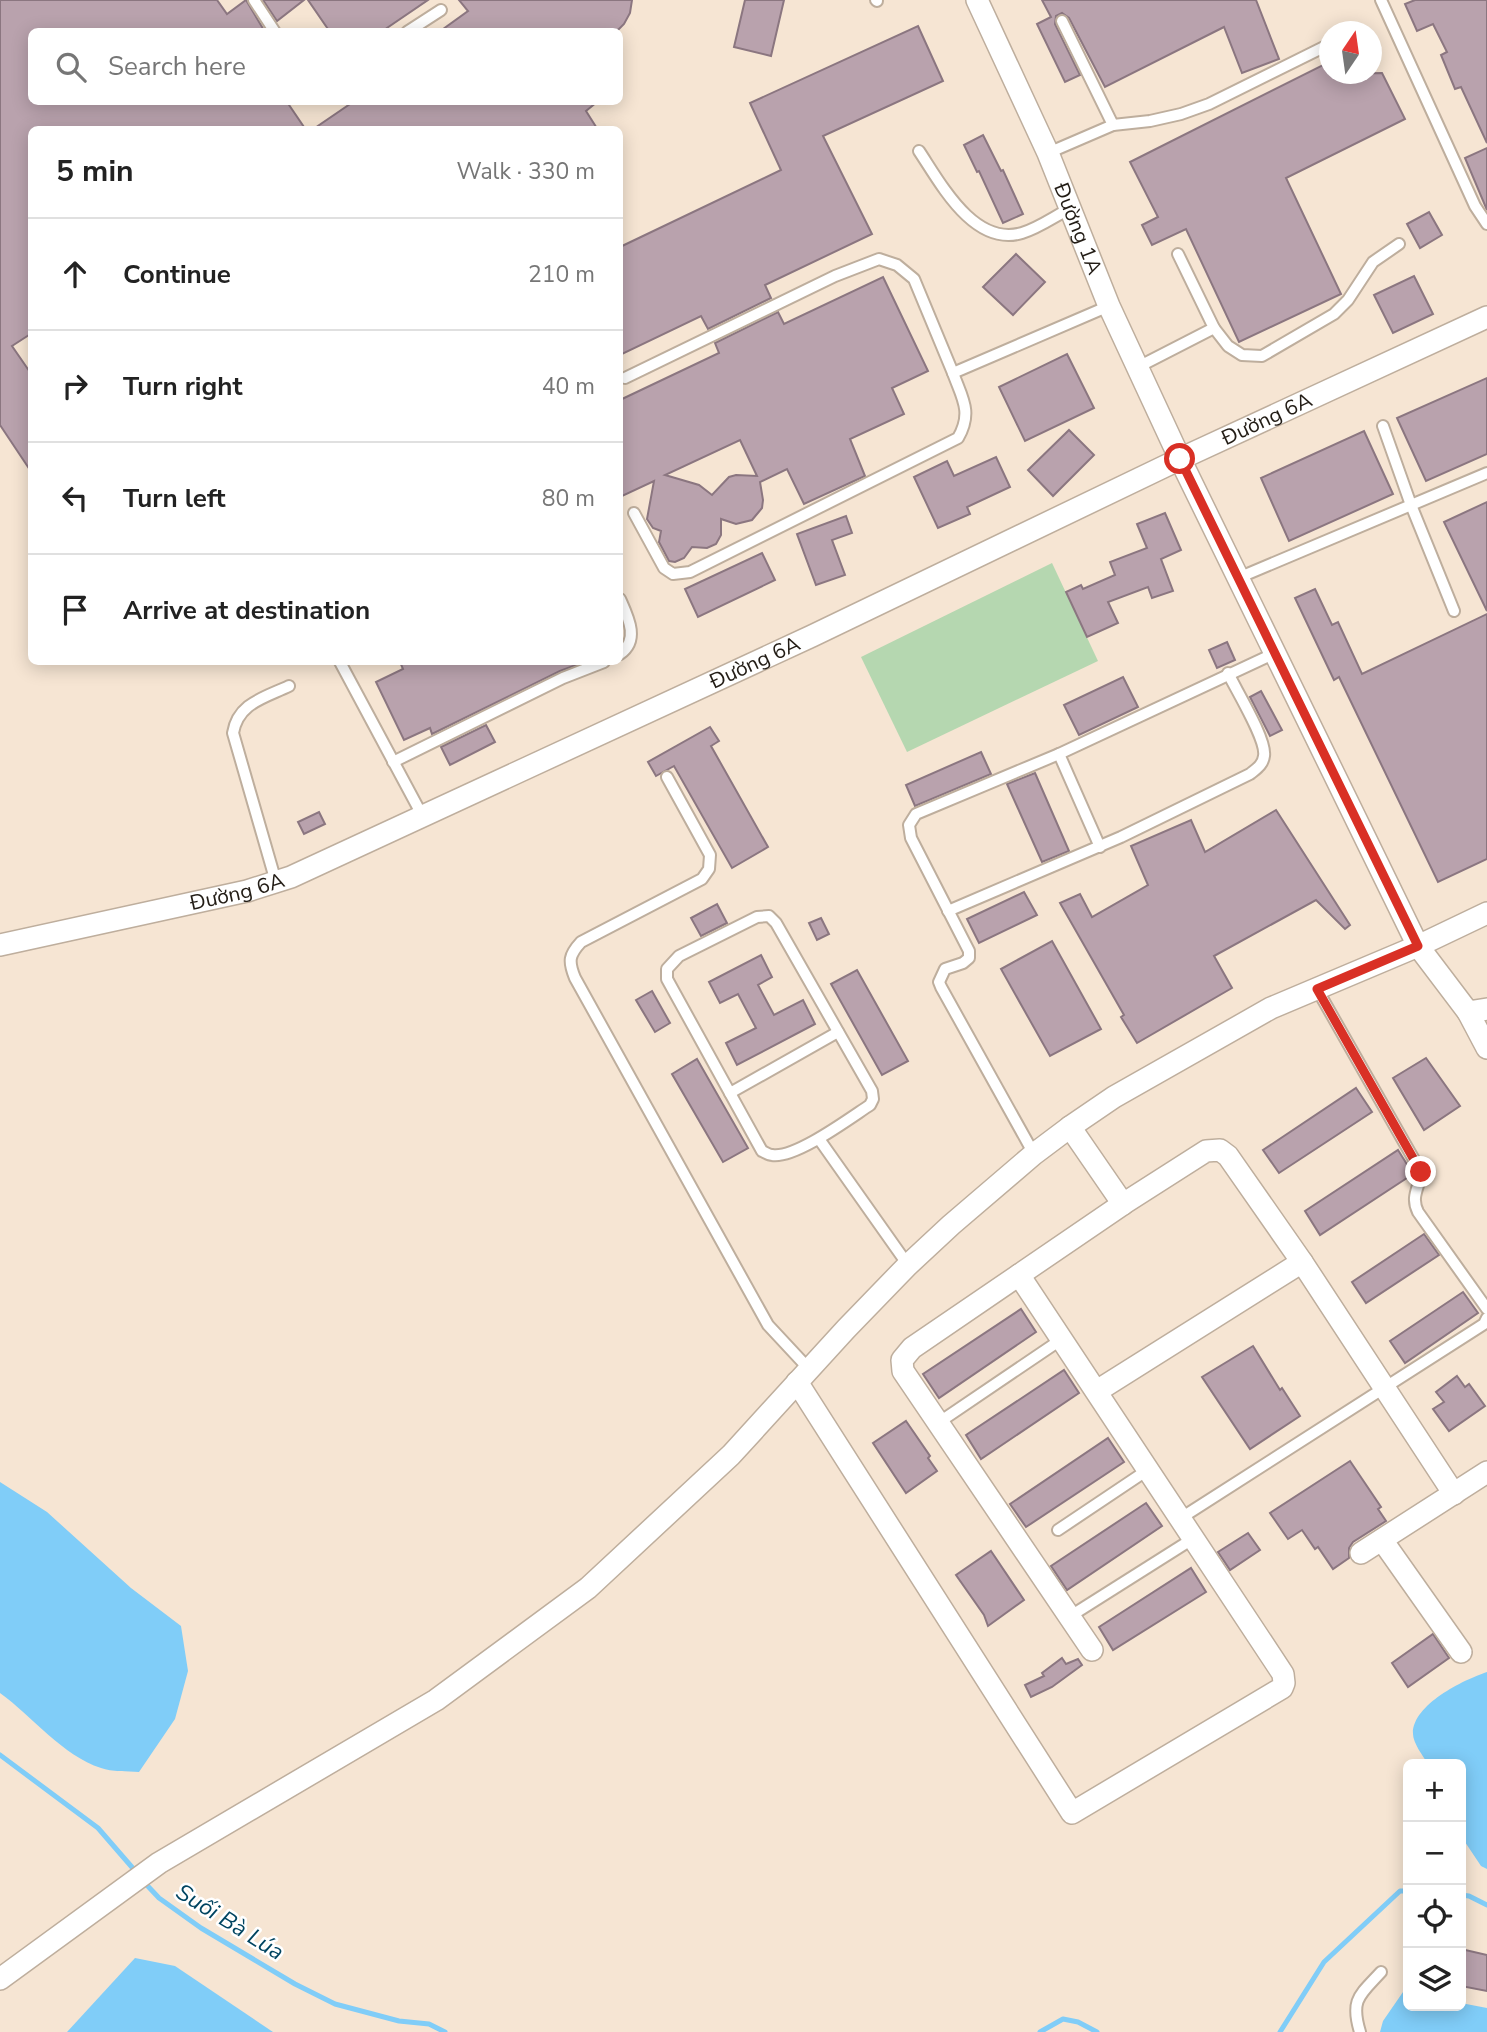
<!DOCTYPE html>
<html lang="en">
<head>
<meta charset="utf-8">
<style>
	body { margin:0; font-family:"Nunito Sans",sans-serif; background:#f6f6f6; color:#222 }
	.controls { position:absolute; right:21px; bottom:21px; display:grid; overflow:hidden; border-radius:10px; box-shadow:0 4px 18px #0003 }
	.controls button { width:63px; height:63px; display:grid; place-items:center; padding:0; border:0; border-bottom:2px solid #e0e0e0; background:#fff; color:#222; font:35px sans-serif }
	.compass { position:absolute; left:1319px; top:21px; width:63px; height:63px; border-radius:50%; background:#fff; box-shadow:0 4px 18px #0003; rotate:13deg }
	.stop { position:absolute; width:21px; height:21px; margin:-16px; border:5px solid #d93025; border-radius:50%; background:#fff }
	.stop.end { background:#d93025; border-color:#fff; box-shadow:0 2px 7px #0008 }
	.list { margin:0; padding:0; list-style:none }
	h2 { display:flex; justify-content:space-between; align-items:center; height:91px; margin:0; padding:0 28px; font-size:30px }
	h2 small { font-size:23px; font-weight:400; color:#767676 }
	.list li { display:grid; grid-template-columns:46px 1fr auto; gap:21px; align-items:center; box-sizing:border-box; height:112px; padding:0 28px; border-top:2px solid #e0e0e0 }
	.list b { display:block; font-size:26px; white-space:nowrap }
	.list em { font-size:23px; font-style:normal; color:#767676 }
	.icon { flex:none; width:38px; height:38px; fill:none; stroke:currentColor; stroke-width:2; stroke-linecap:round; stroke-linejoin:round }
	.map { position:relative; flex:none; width:1487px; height:2032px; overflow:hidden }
	.search { position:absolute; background:#fff; box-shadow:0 4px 18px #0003; left:28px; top:28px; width:595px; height:77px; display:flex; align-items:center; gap:18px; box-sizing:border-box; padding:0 24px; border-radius:10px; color:#767676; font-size:26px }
	.panel { position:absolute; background:#fff; box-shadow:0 4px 18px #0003; left:28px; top:126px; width:595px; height:539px; border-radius:10px }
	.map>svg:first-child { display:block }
	.grass { fill:#b5d7b0 }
	.water { fill:#80cdf8 }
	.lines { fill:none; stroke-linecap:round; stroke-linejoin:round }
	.stream { stroke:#80cdf8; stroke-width:5 }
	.building { fill:#b9a2ad; stroke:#8b7680; stroke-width:2; fill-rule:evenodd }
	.lane-casing { stroke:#beae9d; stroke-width:14 }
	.street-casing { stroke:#beae9d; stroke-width:24 }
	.lane { stroke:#fff; stroke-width:10 }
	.street { stroke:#fff; stroke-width:21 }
	.route { stroke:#d93025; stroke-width:9 }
	.labels { text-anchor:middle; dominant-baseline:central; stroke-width:5; stroke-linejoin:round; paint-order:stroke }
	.street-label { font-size:21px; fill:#221c15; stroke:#fff }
	.water-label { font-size:23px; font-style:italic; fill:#004460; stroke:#fff }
</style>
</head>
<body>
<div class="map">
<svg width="1487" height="2032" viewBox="0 0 1487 2032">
	<rect width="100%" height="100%" fill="#f6e5d3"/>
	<polygon class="grass" points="1052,563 1098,661 907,752 861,657"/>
	<g class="water">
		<path d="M0,1482L47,1512L131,1588L181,1626L188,1671L175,1719L139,1772C127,1771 112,1772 101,1768C63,1756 32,1716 0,1693Z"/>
		<path d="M1487,1672V1869L1481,1866L1461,1836V1764H1428C1423,1756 1413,1743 1413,1734C1412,1705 1463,1680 1487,1672Z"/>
		<polygon points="135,1958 175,1966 273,2032 67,2032"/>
		<polygon points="1403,1992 1408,1993 1408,2006 1461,2006 1461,2003 1487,2008 1487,2032 1380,2032 1383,2021"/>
	</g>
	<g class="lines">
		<g class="stream">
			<polyline points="0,1755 98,1828 137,1873"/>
			<polyline points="143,1881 159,1898 201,1928 295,1984 335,2004 399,2021 429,2024 445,2032"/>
			<polyline points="1461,1895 1469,1896 1487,1905"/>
			<polyline points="1040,2032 1063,2019 1078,2022 1097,2032"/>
			<polyline points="1280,2032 1324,1962 1400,1891 1408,1891"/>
		</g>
	</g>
	<g class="building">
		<polygon points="0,0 217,0 227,14 246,0 265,32 32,32 32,102 287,102 306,130 32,130 32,333 12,346 32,375 32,473 0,425"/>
		<polygon points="263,0 304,0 277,21"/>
		<polygon points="308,0 428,0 381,32 330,32"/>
		<polygon points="459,0 632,0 630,13 624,24 616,32 439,32 468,11"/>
		<polygon points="745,0 784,0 771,56 734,47"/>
		<polygon points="1042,0 1256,0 1279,59 1242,73 1224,27 1105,87 1069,18 1062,13 1056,16 1055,24 1080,75 1065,82 1037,24 1051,17"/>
		<polygon points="1415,0 1487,0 1487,143 1461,87 1455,89 1441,55 1447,52 1433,24 1417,31 1405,4"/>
		<polygon points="918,26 943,81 823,136 872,234 765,285 771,298 708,329 701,316 620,355 620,247 781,170 750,103"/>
		<polygon points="1329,62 1329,74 1382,73 1405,119 1286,178 1341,294 1239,342 1186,229 1152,245 1142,225 1158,217 1130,162"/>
		<polygon points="353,102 597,102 586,111 598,130 312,130"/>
		<polygon points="983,135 1001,171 1003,170 1023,214 1003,223 979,171 977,172 964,145"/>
		<polygon points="1487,148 1487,210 1465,158"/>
		<polygon points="1429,212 1442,235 1420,248 1407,224"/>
		<polygon points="1016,254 1045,282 1013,315 983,287"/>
		<polygon points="1414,276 1433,314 1393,333 1374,295"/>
		<path d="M883,277L928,371L892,388L904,414L850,439L865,476L804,504L787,469L760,482L763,500L762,508L752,520L736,524L721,519V535L716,544L707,548L692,547L684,558L675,562L669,561L659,542L661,531L653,528L647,519L654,481L620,497V400L719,353L715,343L778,312L784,324ZM740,440L757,476L736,475L729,477L712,495L699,485L665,475Z"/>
		<polygon points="1067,354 1094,408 1025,441 999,387"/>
		<polygon points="1487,378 1487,454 1426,481 1397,418"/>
		<polygon points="1069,430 1094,455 1053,496 1028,470"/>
		<polygon points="1364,431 1393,494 1289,541 1261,478"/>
		<polygon points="996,457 1010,487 967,507 970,514 938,528 914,477 947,461 954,476"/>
		<polygon points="1487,502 1487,611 1444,522"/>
		<polygon points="1165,513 1181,550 1161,559 1173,591 1152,598 1148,587 1108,602 1118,623 1087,637 1066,592 1081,585 1083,589 1115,575 1110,562 1147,548 1137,524"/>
		<polygon points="846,516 852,533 832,540 845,575 816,585 797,534"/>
		<polygon points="762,553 775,580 698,617 685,589"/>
		<polygon points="1315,589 1332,625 1338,622 1362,674 1487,614 1487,859 1438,882 1339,677 1334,680 1295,598"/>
		<polygon points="1227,642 1235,660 1217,668 1209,650"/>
		<polygon points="400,662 584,662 560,671 432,734 430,728 404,740 376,682 403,669"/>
		<polygon points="1123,677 1138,707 1079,735 1064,705"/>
		<polygon points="1261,691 1282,730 1270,736 1250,697"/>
		<polygon points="486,725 495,742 450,765 441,747"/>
		<polygon points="710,727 719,741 711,746 768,847 732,868 674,766 656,776 648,762"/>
		<polygon points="981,752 991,774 915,806 906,785"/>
		<polygon points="1035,773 1069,851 1042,862 1007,784"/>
		<polygon points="1276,810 1350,925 1345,929 1316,900 1214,956 1232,988 1137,1043 1121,1017 1124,1015 1060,903 1080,894 1092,917 1148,885 1131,846 1191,820 1205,852"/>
		<polygon points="319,812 325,824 304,834 298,822"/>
		<polygon points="1024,892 1037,915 979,943 967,919"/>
		<polygon points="717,904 727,923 701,936 691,918"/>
		<polygon points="821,918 829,934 817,940 809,923"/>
		<polygon points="1052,941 1101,1029 1050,1056 1001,969"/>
		<polygon points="761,955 772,977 758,985 774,1015 803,1000 815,1024 737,1065 726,1043 756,1028 738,994 720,1003 709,982"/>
		<polygon points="857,970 908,1061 882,1075 831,984"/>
		<polygon points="652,991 670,1023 655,1032 636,1000"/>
		<polygon points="1426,1058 1460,1106 1424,1130 1393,1078"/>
		<polygon points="697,1059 748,1148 723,1162 672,1074"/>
		<polygon points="1356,1088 1372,1112 1279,1173 1263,1150"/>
		<polygon points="1398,1150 1413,1174 1320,1235 1305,1211"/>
		<polygon points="1424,1234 1439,1255 1366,1303 1352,1282"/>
		<polygon points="1463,1292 1478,1313 1405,1363 1390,1341"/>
		<polygon points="1021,1309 1036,1332 939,1398 923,1374"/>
		<polygon points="1253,1346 1280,1390 1282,1388 1300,1416 1250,1449 1202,1377"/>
		<polygon points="1064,1370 1079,1393 981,1459 966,1435"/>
		<polygon points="1457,1376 1465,1387 1469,1384 1485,1406 1449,1431 1433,1409 1444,1402 1436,1392"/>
		<polygon points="906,1421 930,1456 928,1458 937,1471 906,1493 873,1443"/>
		<polygon points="1108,1438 1124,1462 1026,1527 1010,1504"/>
		<polygon points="1350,1461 1381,1507 1378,1509 1386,1521 1353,1542 1349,1548 1349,1558 1333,1569 1318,1547 1315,1549 1302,1530 1288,1539 1270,1513"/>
		<polygon points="1146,1503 1162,1526 1067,1590 1051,1566"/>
		<polygon points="1248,1533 1260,1550 1230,1570 1218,1552"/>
		<polygon points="991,1551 1024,1600 988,1626 984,1615 956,1575"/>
		<polygon points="1191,1568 1206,1592 1113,1650 1099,1627"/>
		<polygon points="1433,1634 1449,1658 1408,1687 1392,1663"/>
		<polygon points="1062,1658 1066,1664 1078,1659 1082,1665 1052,1687 1031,1697 1025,1685 1044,1676 1042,1673"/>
		<polygon points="1461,1949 1487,1955 1487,1991 1461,1986"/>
	</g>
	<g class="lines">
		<g class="lane-casing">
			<g id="lane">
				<polyline points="254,0 275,32"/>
				<polyline points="876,0 877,1"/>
				<polyline points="1381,0 1475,206 1487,224"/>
				<polyline points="1062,21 1113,125"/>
				<polyline points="407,32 441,10"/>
				<path d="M919,151C941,184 974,247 1022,233C1039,228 1055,216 1071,208"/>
				<polyline points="1048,153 1113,125 1150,121 1181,114 1209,104 1330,44"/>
				<polyline points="1214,328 1228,346 1242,355 1262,356 1334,314 1348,300 1373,262 1399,244"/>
				<polyline points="1138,367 1214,328 1178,254"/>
				<polyline points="625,378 835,276 879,259 897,265 914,279 953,373 1109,306"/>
				<polyline points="1383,426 1411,505 1454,611"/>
				<path d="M634,513L664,568L673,574L690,572L958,438C973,412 962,398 953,373"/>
				<polyline points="1238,578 1487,473"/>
				<path d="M620,599C628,617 640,640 620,654"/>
				<polyline points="340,662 422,815"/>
				<polyline points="1059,754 1100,847"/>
				<polyline points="393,762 563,678 604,662"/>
				<path d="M667,777L710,855L709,869L702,879L581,942C569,955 568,961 575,978L768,1325L809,1369"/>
				<path d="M276,882L233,733C238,703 264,698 289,686"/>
				<path d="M948,911L1121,837L1250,774C1256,769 1263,765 1264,756C1267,740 1236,690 1228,673"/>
				<path d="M769,916L776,923L872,1091L873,1099L870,1105C850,1118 795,1159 772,1155C768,1155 765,1152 762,1151L667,979V969L679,956L757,917Z"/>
				<path d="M1317,989L1421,1172C1420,1187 1410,1196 1418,1212L1487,1309"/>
				<polyline points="730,1093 838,1032"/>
				<polyline points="819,1139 908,1265"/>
				<polyline points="1034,1154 941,987 939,982 945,969 963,963 969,958 969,951 911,838 909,825 916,814 1059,754 1275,653"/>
				<polyline points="938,1423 1062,1339"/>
				<polyline points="1181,1518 1484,1324 1487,1318"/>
				<polyline points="1058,1530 1149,1469"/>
				<polyline points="1069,1617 1194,1538"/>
				<path d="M1360,2032C1350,1999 1360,1995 1381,1972"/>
			</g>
		</g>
		<g class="street-casing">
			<g id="street">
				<path id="s1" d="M977,0L1048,153L1109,306L1180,459L1418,946L1468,1012L1487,1009"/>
				<path id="s2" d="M0,945L247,891L291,877L812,636L1180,459L1487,317"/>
				<polyline points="1468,1012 1487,1048"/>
				<polyline points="1070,1127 1123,1204"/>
				<polyline points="797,1382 1072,1813 1282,1688 1284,1683 1283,1674 1019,1275"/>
				<polyline points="1097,1391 1302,1262"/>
				<polyline points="1382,1540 1461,1652"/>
				<polyline points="1361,1553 1487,1472"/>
				<polyline points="1092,1650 903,1371 902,1360 912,1348 1123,1204 1206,1151 1220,1150 1228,1156 1302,1262 1454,1494"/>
				<polyline points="0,1979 159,1863 436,1700 588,1588 731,1455 846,1329 908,1265 951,1225 1034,1154 1070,1127 1114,1097 1271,1008 1418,946 1487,913"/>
			</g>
		</g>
		<use href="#lane" class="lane"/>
		<use href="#street" class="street"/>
	</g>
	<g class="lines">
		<polyline class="route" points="1180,459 1418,946 1317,989 1421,1172"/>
	</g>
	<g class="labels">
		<g class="street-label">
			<text stroke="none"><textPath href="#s1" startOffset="250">Đường 1A</textPath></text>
			<text stroke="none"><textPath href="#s2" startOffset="1377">Đường 6A</textPath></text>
			<text stroke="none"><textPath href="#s2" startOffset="810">Đường 6A</textPath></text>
			<text stroke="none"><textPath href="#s2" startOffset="243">Đường 6A</textPath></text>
		</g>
		<g class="water-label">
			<text transform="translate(230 1922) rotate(32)">Suối Bà Lúa</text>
		</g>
	</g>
</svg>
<div class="controls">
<button>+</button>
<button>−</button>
<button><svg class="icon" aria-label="locate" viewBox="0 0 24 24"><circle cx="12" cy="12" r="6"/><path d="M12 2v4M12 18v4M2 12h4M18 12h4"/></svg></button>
<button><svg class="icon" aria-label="layers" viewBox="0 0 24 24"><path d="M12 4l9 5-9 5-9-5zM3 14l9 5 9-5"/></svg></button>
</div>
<svg class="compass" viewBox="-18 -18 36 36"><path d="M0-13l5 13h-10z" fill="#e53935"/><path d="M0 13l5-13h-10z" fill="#767676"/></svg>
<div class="stop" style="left:1180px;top:459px"></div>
<div class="stop end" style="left:1421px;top:1172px"></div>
<div class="search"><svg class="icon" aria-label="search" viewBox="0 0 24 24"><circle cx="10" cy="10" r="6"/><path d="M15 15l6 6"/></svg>Search here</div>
<section class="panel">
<h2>5 min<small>Walk · 330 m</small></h2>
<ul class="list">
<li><svg class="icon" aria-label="ahead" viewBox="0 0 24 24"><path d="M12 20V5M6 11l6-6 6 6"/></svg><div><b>Continue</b></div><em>210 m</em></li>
<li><svg class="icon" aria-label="right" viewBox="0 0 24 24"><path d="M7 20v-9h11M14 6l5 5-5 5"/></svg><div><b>Turn right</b></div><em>40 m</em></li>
<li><svg class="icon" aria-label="left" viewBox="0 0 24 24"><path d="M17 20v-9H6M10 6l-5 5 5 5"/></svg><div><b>Turn left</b></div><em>80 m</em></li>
<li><svg class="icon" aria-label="arrive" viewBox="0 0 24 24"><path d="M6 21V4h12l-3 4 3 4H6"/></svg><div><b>Arrive at destination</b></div></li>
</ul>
</section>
</div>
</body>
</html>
